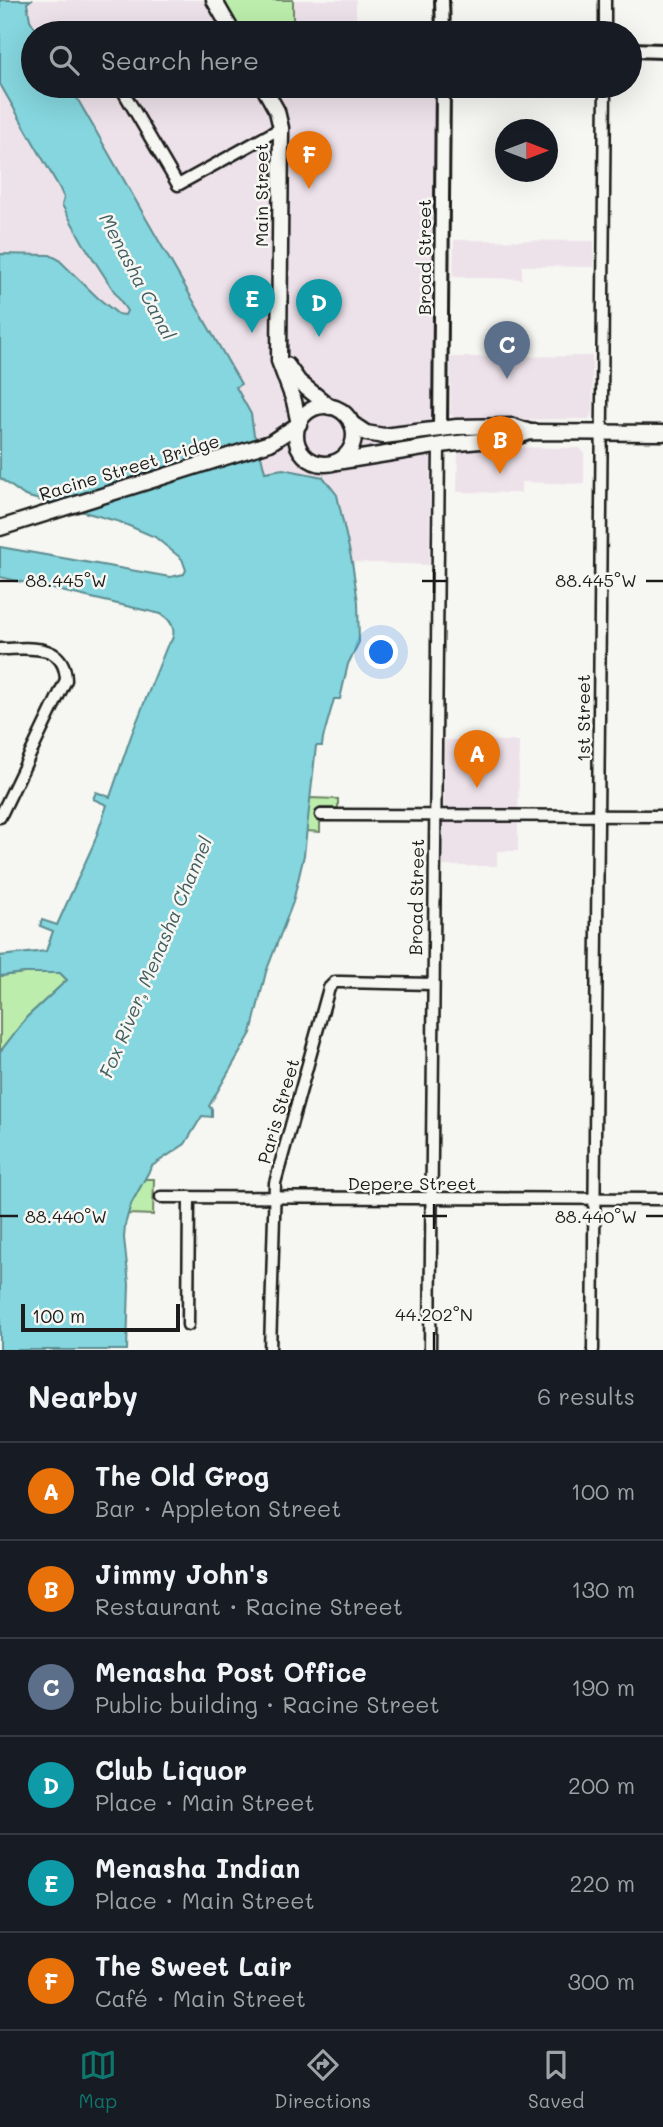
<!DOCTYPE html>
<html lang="en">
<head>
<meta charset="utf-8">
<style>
	body { margin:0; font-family:Mali,sans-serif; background:#20242c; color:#f1f3f6 }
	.compass { position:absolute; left:495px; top:119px; width:63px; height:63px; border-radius:50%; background:#171b24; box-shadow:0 7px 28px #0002; rotate:90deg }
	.scale { position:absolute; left:21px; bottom:18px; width:159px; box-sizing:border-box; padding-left:7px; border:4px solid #1c1c1c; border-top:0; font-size:19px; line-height:24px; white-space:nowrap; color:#1c1c1c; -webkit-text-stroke:5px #f6f6f2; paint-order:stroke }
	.you { position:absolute; left:382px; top:653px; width:24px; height:24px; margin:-18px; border:5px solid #fff; border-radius:50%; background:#1a73e8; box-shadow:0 0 0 10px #1a73e833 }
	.badge { display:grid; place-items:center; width:46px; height:46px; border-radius:50%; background:#0f766e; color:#fff; font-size:23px; font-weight:700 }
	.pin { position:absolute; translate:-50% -58px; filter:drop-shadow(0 2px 4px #0008) }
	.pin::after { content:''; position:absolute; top:37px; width:24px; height:21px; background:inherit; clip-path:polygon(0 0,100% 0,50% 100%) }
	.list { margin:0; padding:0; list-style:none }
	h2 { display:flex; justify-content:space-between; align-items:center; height:91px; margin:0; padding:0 28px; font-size:30px }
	h2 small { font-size:23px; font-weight:400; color:#9ea1a6 }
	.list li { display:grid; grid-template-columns:46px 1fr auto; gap:21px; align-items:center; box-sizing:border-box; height:98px; padding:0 28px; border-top:2px solid #363941 }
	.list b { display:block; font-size:26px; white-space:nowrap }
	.list p { margin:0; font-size:23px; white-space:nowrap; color:#9ea1a6 }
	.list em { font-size:23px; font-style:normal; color:#9ea1a6 }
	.icon { flex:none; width:38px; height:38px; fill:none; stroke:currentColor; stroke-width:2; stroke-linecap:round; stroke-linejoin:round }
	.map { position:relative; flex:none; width:663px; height:1350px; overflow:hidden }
	.search { position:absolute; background:#171b24; box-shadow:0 7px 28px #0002; left:21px; right:21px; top:21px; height:77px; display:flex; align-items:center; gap:18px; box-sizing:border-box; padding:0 24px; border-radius:38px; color:#9ea1a6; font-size:26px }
	.sheet { height:679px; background:#171b24 }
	nav { display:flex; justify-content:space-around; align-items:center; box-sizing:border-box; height:98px; border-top:2px solid #363941; background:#171b24; font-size:19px; color:#9ea1a6 }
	nav a { display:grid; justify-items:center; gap:4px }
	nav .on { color:#0f766e }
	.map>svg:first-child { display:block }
	.built { fill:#eee2ea }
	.green { fill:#bcedac; stroke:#6c8464; stroke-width:2 }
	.water { fill:#85d6de; stroke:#5b8c90; stroke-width:2 }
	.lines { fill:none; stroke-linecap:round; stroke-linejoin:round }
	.minor-casing { stroke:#1c1c1c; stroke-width:15 }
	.tertiary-casing { stroke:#1c1c1c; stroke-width:18 }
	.secondary-casing { stroke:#1c1c1c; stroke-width:19 }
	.minor { stroke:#f6f6f2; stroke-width:10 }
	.tertiary { stroke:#f6f6f2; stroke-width:12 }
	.secondary { stroke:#f6f6f2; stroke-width:14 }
	.ticks { fill:none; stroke:#1c1c1c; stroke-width:2.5 }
	.labels { text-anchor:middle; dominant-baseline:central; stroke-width:5; stroke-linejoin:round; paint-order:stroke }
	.street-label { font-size:18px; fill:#1c1c1c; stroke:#f6f6f2 }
	.water-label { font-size:19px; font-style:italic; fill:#415d60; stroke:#f6f6f2 }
	.ticks-label { font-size:18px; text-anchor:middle; fill:#1c1c1c; stroke:#f6f6f2; stroke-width:5; stroke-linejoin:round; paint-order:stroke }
</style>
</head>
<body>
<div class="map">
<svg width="663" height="1350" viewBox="0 0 663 1350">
	<rect width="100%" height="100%" fill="#f6f6f2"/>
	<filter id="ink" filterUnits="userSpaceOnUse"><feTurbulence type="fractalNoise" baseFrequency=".0143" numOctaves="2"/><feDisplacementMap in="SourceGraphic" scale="14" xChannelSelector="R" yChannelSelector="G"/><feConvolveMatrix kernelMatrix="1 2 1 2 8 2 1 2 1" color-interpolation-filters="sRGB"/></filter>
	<g filter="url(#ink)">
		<g class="built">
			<polygon points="31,0 356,0 356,33 38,33 30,20 27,2"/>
			<polygon points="0,84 60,189 64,198 62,205 83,243 126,308 125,315 118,314 98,298 58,259 50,255 0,254"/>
			<polygon points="70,86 437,86 429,565 352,562 337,494 323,477 265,473 254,435 251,414 236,386 241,384"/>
			<polygon points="454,240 594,241 594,267 522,266 522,279 453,277"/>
			<polygon points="592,356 593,412 589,419 457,420 449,413 451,407 451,357"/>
			<polygon points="458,447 580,448 584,453 584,484 521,482 521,493 457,492"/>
			<polygon points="445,740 519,741 518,851 497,851 497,866 443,866"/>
		</g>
		<g class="green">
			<polygon points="223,0 293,0 293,33 241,33"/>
			<polygon points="309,798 338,799 338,808 320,808 320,832 306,831"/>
			<polygon points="24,973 60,973 67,980 27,1017 0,1052 0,976"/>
			<polygon points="144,1179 154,1179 153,1215 128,1214 131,1204"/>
		</g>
		<path class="water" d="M0,0H31L27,3L30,20L38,33H33V86H70L241,384L236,387L251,414L254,435L257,439L265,472L283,469L323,477L337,495L352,562L358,602L359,642L348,664L340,699H334L323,738L322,746H316L304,855L293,902L266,972L251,1033L209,1106L212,1109V1117L202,1116L185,1144L152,1166L131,1204L125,1225L124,1238L129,1284L127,1350H0V1052L27,1017L67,980L60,973H24L0,976V956L46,951L53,931L40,926L42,920L57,925L94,843L107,805L93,799L96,792L110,797L131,736L167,646C178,636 174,621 161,614L0,577V547L170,577L184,574L186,570L182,559L155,537L120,522L25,496L0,478V254L50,255L58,259L98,298L118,314L125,315L127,311L83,243L62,205L64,198L60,189L0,84Z"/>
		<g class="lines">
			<g class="minor-casing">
				<g id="minor">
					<polyline points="605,33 605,0"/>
					<polyline points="120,86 178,185 281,128"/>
					<path d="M0,649C27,649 65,641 66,680L0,817"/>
					<polyline points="321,815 663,816"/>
					<polyline points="161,1197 663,1199"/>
					<polyline points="188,1325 189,1197"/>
					<polyline points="270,1350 275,1183 329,988 335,982 340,982 433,984"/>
					<polyline points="430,1350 439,445"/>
					<polyline points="593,1350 605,86"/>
				</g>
			</g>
			<g class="tertiary-casing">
				<g id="tertiary">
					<polyline points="442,0 443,33"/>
					<polyline points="630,50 663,51"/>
					<polyline points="440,428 443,86"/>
				</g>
			</g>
			<g class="secondary-casing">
				<g id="secondary">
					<polyline points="214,0 233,33"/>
					<polyline points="287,365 299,382 330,407"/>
					<circle cx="325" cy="435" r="29"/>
					<polyline points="351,423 366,433 384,436 457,427 513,426 530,432"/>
					<polyline points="336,462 448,444 513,438 530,432 663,433"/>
					<polyline points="0,528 270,443 299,424 294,401 279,361 281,128 277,111 263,86"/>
				</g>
			</g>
			<use href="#minor" class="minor"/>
			<use href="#tertiary" class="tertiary"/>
			<use href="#secondary" class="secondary"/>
		</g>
	</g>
	<path class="ticks" d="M434,569V593M0,581H18M422,581H447M646,581H663M434,1204V1229M0,1216H18M422,1216H447M646,1216H663M434,1332V1350"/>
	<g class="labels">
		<g class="street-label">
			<text transform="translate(261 195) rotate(-90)">Main Street</text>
			<text transform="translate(424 257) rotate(-90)">Broad Street</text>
			<text transform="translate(129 467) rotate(-17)">Racine Street Bridge</text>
			<text transform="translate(583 718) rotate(-90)">1st Street</text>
			<text transform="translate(416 897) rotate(-89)">Broad Street</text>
			<text transform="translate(278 1111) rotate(-74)">Paris Street</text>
			<text x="412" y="1183">Depere Street</text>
		</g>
		<g class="water-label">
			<text transform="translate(138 276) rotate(62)">Menasha Canal</text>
			<text transform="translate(155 957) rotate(-67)">Fox River, Menasha Channel</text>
		</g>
	</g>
	<g class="ticks-label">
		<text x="596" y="587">88.445°W</text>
		<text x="66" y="587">88.445°W</text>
		<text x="66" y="1223">88.440°W</text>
		<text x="596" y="1223">88.440°W</text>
		<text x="434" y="1321">44.202°N</text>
	</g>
</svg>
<svg class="compass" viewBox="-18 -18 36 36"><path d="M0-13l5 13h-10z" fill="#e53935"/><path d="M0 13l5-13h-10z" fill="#9ea1a6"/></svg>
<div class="scale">100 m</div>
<div class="you"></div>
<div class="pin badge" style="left:477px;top:788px;background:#e8710a">A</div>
<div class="pin badge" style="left:500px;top:474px;background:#e8710a">B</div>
<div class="pin badge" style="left:507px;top:379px;background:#5c6f8a">C</div>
<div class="pin badge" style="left:319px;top:337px;background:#0f9aa8">D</div>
<div class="pin badge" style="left:252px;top:333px;background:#0f9aa8">E</div>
<div class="pin badge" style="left:309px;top:189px;background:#e8710a">F</div>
<div class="search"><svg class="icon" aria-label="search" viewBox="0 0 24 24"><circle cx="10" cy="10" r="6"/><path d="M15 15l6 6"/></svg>Search here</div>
</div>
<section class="sheet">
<h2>Nearby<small>6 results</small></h2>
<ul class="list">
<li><span class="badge" style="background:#e8710a">A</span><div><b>The Old Grog</b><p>Bar · Appleton Street</p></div><em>100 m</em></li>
<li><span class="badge" style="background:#e8710a">B</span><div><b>Jimmy John's</b><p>Restaurant · Racine Street</p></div><em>130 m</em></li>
<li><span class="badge" style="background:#5c6f8a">C</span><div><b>Menasha Post Office</b><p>Public building · Racine Street</p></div><em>190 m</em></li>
<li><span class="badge" style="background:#0f9aa8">D</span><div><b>Club Liquor</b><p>Place · Main Street</p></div><em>200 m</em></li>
<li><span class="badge" style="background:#0f9aa8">E</span><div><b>Menasha Indian</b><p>Place · Main Street</p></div><em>220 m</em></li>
<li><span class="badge" style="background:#e8710a">F</span><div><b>The Sweet Lair</b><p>Café · Main Street</p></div><em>300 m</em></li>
</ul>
</section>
<nav>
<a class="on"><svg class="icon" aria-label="map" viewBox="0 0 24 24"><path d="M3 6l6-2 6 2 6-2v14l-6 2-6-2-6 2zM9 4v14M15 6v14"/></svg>Map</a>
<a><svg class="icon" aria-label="directions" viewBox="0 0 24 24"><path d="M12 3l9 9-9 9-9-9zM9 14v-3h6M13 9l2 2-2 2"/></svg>Directions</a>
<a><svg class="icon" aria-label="saved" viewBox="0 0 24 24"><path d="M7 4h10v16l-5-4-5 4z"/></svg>Saved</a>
</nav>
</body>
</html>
